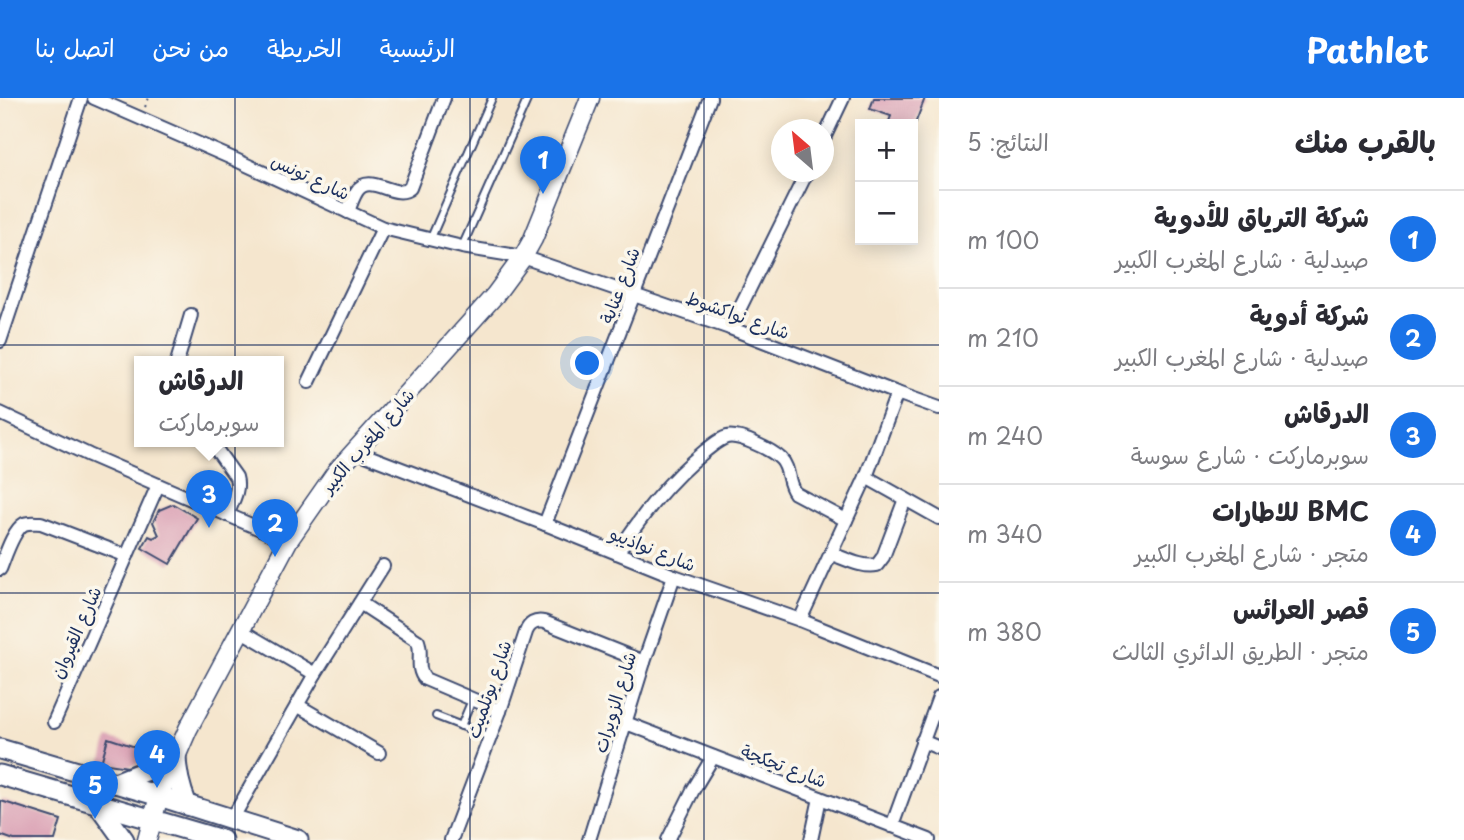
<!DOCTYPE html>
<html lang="ar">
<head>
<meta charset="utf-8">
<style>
	body { margin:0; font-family:"Playpen Sans","Playpen Sans Arabic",sans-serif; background:#f7f7f7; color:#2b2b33; direction:rtl }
	.controls { position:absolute; right:21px; top:21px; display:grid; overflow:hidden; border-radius:0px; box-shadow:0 4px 18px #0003 }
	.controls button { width:63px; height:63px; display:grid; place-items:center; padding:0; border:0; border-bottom:2px solid #e1e1e2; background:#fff; color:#2b2b33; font:35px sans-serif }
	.compass { position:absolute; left:771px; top:21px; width:63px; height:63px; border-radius:50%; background:#fff; box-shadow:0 4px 18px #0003; rotate:332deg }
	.you { position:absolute; left:588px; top:266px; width:24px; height:24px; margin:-18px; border:5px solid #fff; border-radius:50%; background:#1a73e8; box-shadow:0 0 0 10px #1a73e833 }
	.badge { display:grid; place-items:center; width:46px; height:46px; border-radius:50%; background:#1a73e8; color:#fff; font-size:23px; font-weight:700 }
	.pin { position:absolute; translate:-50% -58px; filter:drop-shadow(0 2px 4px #0008) }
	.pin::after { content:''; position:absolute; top:37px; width:24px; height:21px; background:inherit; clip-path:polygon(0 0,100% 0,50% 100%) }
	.popup { position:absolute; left:134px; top:258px; width:150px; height:91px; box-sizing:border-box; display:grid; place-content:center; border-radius:0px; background:#fff; filter:drop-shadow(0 2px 5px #0005); font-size:23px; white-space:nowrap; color:#7c7c81 }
	.popup b { font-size:26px; color:#2b2b33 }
	.popup::after { content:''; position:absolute; left:50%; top:100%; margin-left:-14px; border:14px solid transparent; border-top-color:#fff }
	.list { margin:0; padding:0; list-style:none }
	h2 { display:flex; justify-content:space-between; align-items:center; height:91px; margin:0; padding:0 28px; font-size:30px }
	h2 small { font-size:23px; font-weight:400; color:#7c7c81 }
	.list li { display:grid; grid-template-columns:46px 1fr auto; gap:21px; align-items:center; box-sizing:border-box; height:98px; padding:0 28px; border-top:2px solid #e1e1e2 }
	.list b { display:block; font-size:26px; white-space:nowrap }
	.list p { margin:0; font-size:23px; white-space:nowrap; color:#7c7c81 }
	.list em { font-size:23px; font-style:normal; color:#7c7c81 }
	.map { position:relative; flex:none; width:939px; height:742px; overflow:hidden; direction:ltr }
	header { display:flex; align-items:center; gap:42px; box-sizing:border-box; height:98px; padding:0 35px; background:#1a73e8; color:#fff }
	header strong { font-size:33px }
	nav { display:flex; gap:38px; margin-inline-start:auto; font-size:24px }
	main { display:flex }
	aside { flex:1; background:#fff }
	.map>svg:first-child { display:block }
	.building { fill:#daa0b4 }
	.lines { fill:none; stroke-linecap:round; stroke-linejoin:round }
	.lane-casing { stroke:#3c4a6f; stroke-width:10 }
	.street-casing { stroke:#3c4a6f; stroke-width:16 }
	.secondary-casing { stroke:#3c4a6f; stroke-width:21 }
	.primary-casing { stroke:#3c4a6f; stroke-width:23 }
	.path { stroke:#3c4a6f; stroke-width:2; stroke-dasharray:2 5; stroke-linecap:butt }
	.lane { stroke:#fff; stroke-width:6 }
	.street { stroke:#fff; stroke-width:12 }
	.secondary { stroke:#fff; stroke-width:18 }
	.primary { stroke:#fff; stroke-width:19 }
	.grid { fill:none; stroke:#1b2f5e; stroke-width:2; stroke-opacity:0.55 }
	.labels { text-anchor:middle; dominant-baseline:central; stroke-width:7; stroke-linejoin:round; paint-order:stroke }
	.street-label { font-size:18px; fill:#1b2f5e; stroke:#fbf7ec }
</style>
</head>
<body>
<header>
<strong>Pathlet</strong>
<nav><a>الرئيسية</a><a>الخريطة</a><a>من نحن</a><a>اتصل بنا</a></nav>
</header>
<main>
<aside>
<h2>بالقرب منك<small>النتائج: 5</small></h2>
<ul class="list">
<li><span class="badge">1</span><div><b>شركة الترياق للأدوية</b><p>صيدلية · شارع المغرب الكبير</p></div><em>100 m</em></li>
<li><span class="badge">2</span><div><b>شركة أدوية</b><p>صيدلية · شارع المغرب الكبير</p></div><em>210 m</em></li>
<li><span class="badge">3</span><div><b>الدرقاش</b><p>سوبرماركت · شارع سوسة</p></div><em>240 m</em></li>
<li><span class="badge">4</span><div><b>BMC للاطارات</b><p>متجر · شارع المغرب الكبير</p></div><em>340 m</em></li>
<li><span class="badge">5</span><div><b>قصر العرائس</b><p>متجر · الطريق الدائري الثالث</p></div><em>380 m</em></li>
</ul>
</aside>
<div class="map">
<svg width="939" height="742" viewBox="0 0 939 742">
	<rect width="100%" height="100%" fill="#fbf7ec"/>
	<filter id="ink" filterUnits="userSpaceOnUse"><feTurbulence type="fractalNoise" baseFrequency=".0143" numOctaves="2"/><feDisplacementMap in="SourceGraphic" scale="14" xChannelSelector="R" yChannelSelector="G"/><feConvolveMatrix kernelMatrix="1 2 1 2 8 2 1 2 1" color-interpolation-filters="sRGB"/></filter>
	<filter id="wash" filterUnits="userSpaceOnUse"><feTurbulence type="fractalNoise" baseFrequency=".00686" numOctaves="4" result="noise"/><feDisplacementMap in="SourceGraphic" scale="28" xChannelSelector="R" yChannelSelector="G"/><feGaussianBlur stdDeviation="1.57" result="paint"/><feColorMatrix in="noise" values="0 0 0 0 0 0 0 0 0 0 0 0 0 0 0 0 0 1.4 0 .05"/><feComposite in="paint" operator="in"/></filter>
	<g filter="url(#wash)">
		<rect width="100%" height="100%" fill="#f5e6ce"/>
		<g id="blocks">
			<g class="building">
				<polygon points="874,0 925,0 915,26 888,26 891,18 870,11"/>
				<polygon points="173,406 197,420 170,466 142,450 149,438 153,440 159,437 153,424 159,412"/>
				<polygon points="108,640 157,656 149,662 128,669 101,665"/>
				<polygon points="1,703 61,722 55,742 14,742 0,737"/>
			</g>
		</g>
	</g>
	<g filter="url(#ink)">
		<use href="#blocks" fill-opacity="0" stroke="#3c4a6f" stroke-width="2"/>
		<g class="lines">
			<g class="lane-casing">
				<g id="lane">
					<polyline points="430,142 492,0"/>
					<polyline points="462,149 528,0"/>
					<polyline points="436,618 490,639"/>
					<polyline points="461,628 472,602"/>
				</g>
			</g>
			<g class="street-casing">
				<g id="street">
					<polyline points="94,0 236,62 383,130 462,149 523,159 730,230 897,295 939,310"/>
					<polyline points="824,40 843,0"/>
					<path d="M348,114C350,108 353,99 357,93C370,74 395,103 410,90L444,0"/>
					<polyline points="730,230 807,74"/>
					<polyline points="0,243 81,0"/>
					<polyline points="177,264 191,217"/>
					<polyline points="309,284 383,130"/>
					<polyline points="0,315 89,357 288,443"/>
					<path d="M211,344L236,379C240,393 232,404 227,417"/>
					<polyline points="355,353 545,426 674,478 800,522 939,578"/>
					<polyline points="866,379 939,420"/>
					<polyline points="545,426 710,0"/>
					<path d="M617,455C644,415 667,384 705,353C712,348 719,341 727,339C739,336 772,352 781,361C790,370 787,385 795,395L846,422"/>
					<path d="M832,456C846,461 863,470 877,467L883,459L905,401"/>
					<path d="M0,471C5,459 13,432 24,426C29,424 35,425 41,425L127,458"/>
					<path d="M360,505L418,543C423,556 415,570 425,581L500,613"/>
					<polyline points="800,522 866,379 897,295"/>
					<polyline points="240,532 315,576"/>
					<polyline points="297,607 379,655"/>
					<polyline points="54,624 158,387"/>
					<polyline points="626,625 929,742"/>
					<polyline points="922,643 939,650"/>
					<polyline points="232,721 315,576 383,468"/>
					<polyline points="892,728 939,599"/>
					<path d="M451,742L500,613L526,534C529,526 535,522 544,524L644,564"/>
					<polyline points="589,742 644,564 674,478"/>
					<polyline points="668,742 693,692 713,659"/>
					<polyline points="811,742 820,700"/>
				</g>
			</g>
			<g class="secondary-casing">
				<polyline id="secondary" points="147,742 159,698 188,631 288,443 337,373 495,197 523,159 533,141 590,0"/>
			</g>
			<g class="primary-casing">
				<g id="primary">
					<polyline points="0,651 159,698 298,742"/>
					<path d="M176,656C176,675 180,690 187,707"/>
					<polyline points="0,677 222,742"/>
					<polyline points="115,685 148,672 176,656"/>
					<polyline points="98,706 124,742"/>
				</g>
			</g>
			<polyline class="path" points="145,9 149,0"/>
			<use href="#lane" class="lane"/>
			<use href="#street" class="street"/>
			<use href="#secondary" class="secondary"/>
			<use href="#primary" class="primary"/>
		</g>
	</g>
	<path class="grid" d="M235,0V742M470,0V742M704,0V742M0,247H939M0,495H939"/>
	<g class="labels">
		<g class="street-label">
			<text transform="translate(311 78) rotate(25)">شارع تونس</text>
			<text transform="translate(619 187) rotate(-69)">شارع عنابة</text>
			<text transform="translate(738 216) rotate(20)">شارع نواكشوط</text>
			<text transform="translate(367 342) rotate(-49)">شارع المغرب الكبير</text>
			<text transform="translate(653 450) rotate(22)">شارع نواذيبو</text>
			<text transform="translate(75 534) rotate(-66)">شارع القيروان</text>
			<text transform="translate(488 591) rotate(-71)">شارع بوتلميت</text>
			<text transform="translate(614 604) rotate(-73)">شارع الزويرات</text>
			<text transform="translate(784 667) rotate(21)">شارع تجكجة</text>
		</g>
	</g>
</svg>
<div class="controls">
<button>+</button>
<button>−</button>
</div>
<svg class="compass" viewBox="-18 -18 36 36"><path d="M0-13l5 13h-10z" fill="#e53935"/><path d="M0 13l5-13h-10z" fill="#7c7c81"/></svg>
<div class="you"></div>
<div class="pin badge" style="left:543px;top:96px">1</div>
<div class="pin badge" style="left:275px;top:459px">2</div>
<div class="pin badge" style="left:209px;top:430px">3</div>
<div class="popup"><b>الدرقاش</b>سوبرماركت</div>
<div class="pin badge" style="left:157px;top:690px">4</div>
<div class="pin badge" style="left:95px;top:721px">5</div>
</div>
</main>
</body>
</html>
